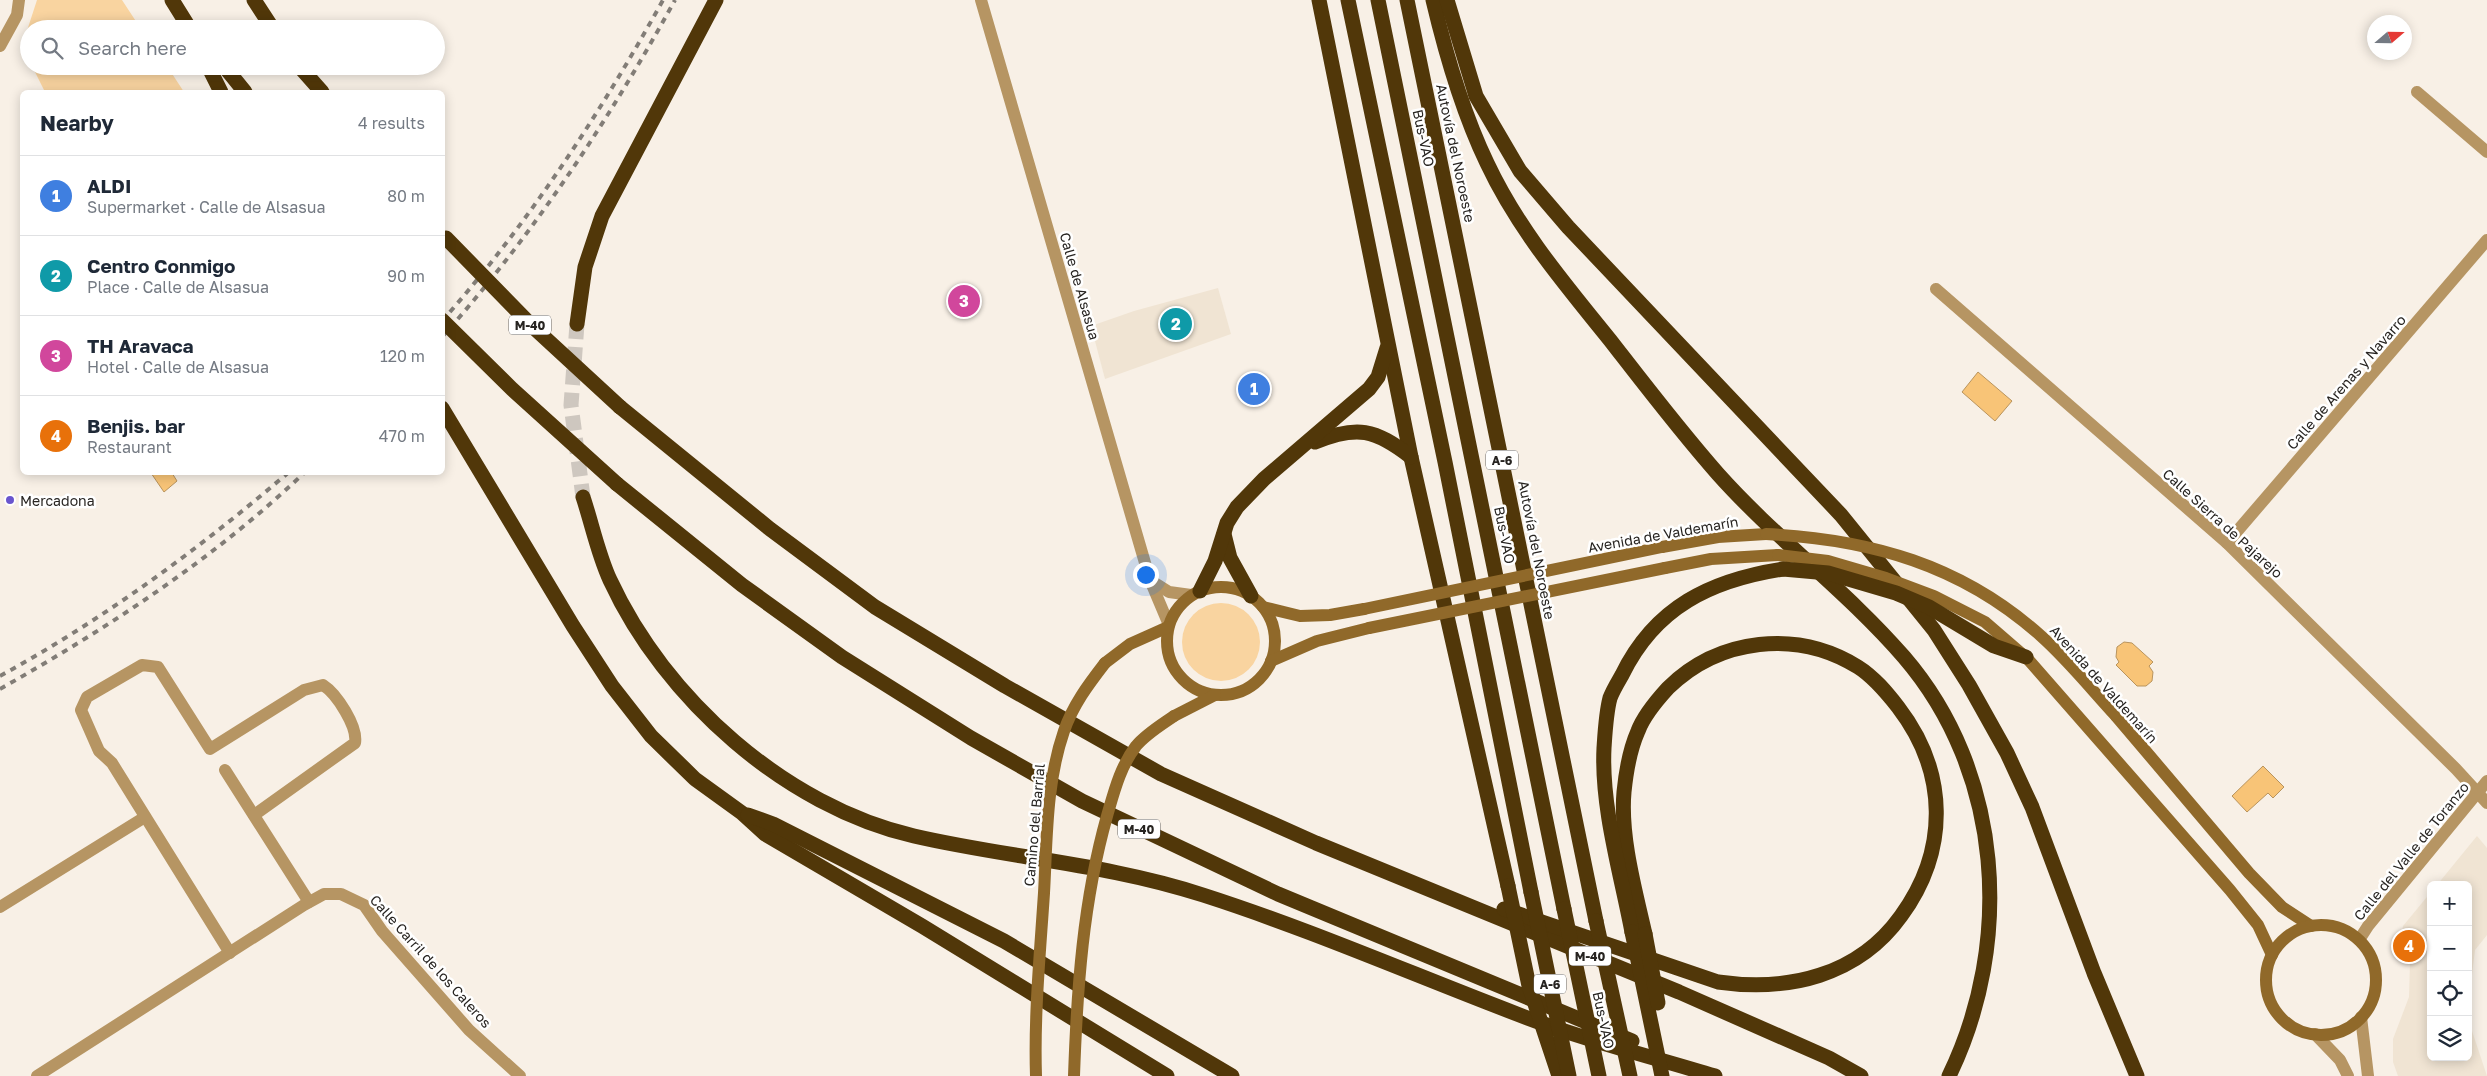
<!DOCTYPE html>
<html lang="en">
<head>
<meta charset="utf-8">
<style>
	body { margin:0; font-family:"Golos Text",sans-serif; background:#f2f2f3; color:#1f2937 }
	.controls { position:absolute; right:15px; bottom:15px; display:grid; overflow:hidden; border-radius:8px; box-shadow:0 2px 12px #0003 }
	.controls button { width:45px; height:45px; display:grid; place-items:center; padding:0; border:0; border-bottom:1px solid #e0e1e3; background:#fff; color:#1f2937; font:25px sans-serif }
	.compass { position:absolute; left:2367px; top:15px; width:45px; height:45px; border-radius:50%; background:#fff; box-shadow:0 2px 12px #0003; rotate:70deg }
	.you { position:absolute; left:1145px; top:574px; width:18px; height:18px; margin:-12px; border:4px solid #fff; border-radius:50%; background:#1a73e8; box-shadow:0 0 0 8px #1a73e833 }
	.badge { display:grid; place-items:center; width:32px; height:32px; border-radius:50%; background:#6955ce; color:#fff; font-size:16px; font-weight:700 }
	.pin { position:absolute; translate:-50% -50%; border:2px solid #fff; box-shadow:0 1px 5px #0006 }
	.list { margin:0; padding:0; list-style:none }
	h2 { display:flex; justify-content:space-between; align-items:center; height:65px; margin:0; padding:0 20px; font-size:21px }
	h2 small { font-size:16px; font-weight:400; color:#747a83 }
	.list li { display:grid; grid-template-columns:32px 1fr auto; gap:15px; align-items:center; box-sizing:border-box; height:80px; padding:0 20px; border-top:1px solid #e0e1e3 }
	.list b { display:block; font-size:19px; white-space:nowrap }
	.list p { margin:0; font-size:16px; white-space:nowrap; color:#747a83 }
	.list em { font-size:16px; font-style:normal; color:#747a83 }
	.icon { flex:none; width:28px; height:28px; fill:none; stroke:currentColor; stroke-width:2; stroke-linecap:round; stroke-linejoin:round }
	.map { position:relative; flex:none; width:2487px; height:1076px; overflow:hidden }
	.search { position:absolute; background:#fff; box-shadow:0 2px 12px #0003; left:20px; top:20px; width:425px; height:55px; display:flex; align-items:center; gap:12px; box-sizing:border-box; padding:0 18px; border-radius:28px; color:#747a83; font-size:19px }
	.panel { position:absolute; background:#fff; box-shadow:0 2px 12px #0003; left:20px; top:90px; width:425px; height:385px; border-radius:8px }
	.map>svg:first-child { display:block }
	.built { fill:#f0e4d3 }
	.green { fill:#f9d4a0 }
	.water { fill:#f8c477; stroke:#b9945d }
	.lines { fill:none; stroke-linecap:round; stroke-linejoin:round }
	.motorway-tunnel { stroke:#cec7bf; stroke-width:15; stroke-dasharray:15 8; stroke-linecap:butt }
	.minor { stroke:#b69563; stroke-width:12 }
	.tertiary { stroke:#b69563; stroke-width:12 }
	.secondary { stroke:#90692a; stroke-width:12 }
	.motorway { stroke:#513709; stroke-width:15 }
	.rail { stroke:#827d77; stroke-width:4; stroke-dasharray:6 6; stroke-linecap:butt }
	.secondary-bridge { stroke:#90692a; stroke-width:12 }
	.motorway-bridge { stroke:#513709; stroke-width:15 }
	.poi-dot { fill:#6955ce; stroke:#fff; stroke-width:2 }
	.labels { text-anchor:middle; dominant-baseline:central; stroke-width:5; stroke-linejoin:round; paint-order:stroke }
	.shield { fill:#fff; stroke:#686664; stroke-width:1 }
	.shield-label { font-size:12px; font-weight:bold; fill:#272421 }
	.street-label { font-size:14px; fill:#272421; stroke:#fff }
	.poi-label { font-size:14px; fill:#272421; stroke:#fff; text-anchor:start }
</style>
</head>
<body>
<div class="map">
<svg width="2487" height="1076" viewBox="0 0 2487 1076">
	<rect width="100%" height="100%" fill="#f8f0e6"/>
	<g class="built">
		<polygon points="1218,288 1231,334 1105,379 1091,326 1134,311"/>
		<polygon points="2477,836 2487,848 2487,935 2475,950 2469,999 2470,1025 2487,1076 2398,1076 2393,1062 2393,1039 2409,997 2410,962 2401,941 2403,926 2431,892 2431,1057 2468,1057 2468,885 2437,885"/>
	</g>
	<g class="green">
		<polygon points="37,0 122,0 141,29 29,29 29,59 22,46"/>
		<polygon points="32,66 167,66 184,92 45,92"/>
		<circle cx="1221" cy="642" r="39"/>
	</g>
	<g class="water">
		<polygon points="1978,372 2012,401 1995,421 1962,392"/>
		<polygon points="151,473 172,473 177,481 164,492"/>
		<polygon points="2124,642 2132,643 2153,662 2149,666 2153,672 2152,681 2146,686 2137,686 2116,665 2119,662 2116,657 2117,647"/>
		<polygon points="2263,766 2284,787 2273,798 2268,793 2247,812 2232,796"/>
	</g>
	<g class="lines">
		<polyline class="motorway-tunnel" points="577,324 571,405 583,497"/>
		<g class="minor">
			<polyline points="0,46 17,15 19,0"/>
			<polyline points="2417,92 2487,152"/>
			<polyline points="1936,289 2227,543 2456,769 2487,803"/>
			<polyline points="2227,543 2487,240"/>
			<polyline points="225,770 309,902"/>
			<polyline points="0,907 145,817"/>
			<polyline points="2359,940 2368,926 2487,781"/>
			<path d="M230,953L112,763L99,751L81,710L87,697L142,665L158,667L210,749L304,690L323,685C337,694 358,727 355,743L254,815"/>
			<polyline points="37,1076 304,905 324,894 341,894 364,905 382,931 469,1030 520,1076"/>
		</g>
		<g class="tertiary">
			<polyline points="981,0 1150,580 1169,625"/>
			<polyline points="1150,580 1169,592 1191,595"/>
			<polyline points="2361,1017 2368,1076"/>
			<polyline points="2315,1034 2340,1060 2348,1076"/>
		</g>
		<g class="secondary">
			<polyline points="1662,547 1718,537 1766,534"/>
			<polyline points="1665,568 1711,559 1778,555"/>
			<circle cx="1221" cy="641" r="54"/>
			<polyline points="1263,607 1300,616 1330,615 1364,609"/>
			<polyline points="2026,657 2230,890 2258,925 2272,955"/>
			<polyline points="1271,661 1317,641 1369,628"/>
			<polyline points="1105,663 1130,644 1168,627"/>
			<polyline points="1174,716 1215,695"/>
			<polyline points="2116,716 2249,873 2282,907 2311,926"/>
			<circle cx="2321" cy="980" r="55"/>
		</g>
		<g class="motorway">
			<polyline points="172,0 190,29"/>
			<polyline points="254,0 273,29"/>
			<polyline points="1319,0 1411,457 1508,886"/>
			<polyline points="1348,0 1445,462 1531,892"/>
			<polyline points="1378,0 1564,909"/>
			<polyline points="1407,0 1596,921"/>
			<path d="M1433,0C1446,55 1462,111 1487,163C1518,229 1564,283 1610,340C1645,385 1680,431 1718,474C1776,539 1847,591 1904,657C2003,772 2014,942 1949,1076"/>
			<polyline points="1447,0 1476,96 1520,171 1568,227 1841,515 1934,630 1969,685 2007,753 2032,807 2094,973 2137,1076"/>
			<polyline points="208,66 221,92"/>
			<polyline points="224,66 245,92"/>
			<polyline points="299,66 322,92"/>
			<polyline points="577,324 585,267 602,216 716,0"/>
			<polyline points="620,407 770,529 875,607 1005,686 1161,774 1316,843 1679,992 1829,1058 1861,1076"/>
			<polyline points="442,408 573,626 612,686 651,736 695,779 742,813 765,834 922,926 1167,1076"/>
			<path d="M1315,442C1357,425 1375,429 1411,457"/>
			<polyline points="617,484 742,585 842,657 971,738 1082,801 1278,894 1632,1041"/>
			<path d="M583,497C592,524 598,554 610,580C665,699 785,806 914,836C1009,858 1109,864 1203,895C1309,929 1412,974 1517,1014C1581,1039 1649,1056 1715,1076"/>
			<polyline points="1224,534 1230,558 1251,596"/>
			<polyline points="1200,591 1215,561 1227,523 1237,507 1264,479 1369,389 1378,377 1387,348"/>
			<polyline points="748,815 773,824 1004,941 1232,1076"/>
			<path d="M1504,909L1718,982C1788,992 1858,976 1901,916C1949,850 1948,772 1898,707C1887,693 1874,677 1858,667C1797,629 1719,638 1668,688C1657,700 1644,715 1638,731C1630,749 1626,772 1624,792C1620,836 1635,890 1645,934"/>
			<path d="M1632,932C1621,874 1601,807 1604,748C1605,733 1606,713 1610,698C1613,690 1618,682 1622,675C1655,607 1711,580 1783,569"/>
		</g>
		<g class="rail">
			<path d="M442,321C528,224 600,114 663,0"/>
			<path d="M442,337C534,234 609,120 675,0"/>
			<path d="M0,676C104,619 199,549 289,472"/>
			<path d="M0,689C108,628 215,558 305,472"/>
		</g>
		<g class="secondary-bridge">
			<path d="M1766,534C1870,539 1962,565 2041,636C2068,660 2092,690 2116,716"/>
			<polyline points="1778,555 1828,561 1886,578 1934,596 1985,622 2022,654"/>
			<polyline points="1364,609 1662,547"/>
			<polyline points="1369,628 1665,568"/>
			<path d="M1036,1076C1034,1015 1040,954 1044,893C1047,839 1046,783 1064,731C1073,705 1088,685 1105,663"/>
			<path d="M1074,1076C1077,989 1083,901 1107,816C1114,792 1120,767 1136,746C1146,734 1161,725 1174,716"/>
		</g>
		<g class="motorway-bridge">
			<polyline points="446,238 531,325 620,407"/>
			<polyline points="442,320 512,389 617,484"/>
			<polyline points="1783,569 1828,573 1896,593 1929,607 1994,646 2026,657"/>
			<polyline points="1508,886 1529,986 1559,1076"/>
			<polyline points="1531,892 1569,1076"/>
			<polyline points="1564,909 1599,1076"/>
			<polyline points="1596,921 1630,1076"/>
			<polyline points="1632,932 1662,1076"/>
			<polyline points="1645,934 1658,1003"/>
		</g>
	</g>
	<circle class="poi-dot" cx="10" cy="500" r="5"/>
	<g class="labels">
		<g class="shield">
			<rect x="509" y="315.5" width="42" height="19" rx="4"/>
			<rect x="1486" y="450.5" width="32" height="19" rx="4"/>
			<rect x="1118" y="819.5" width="42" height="19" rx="4"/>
			<rect x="1569" y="946.5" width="42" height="19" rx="4"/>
			<rect x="1534" y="974.5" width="32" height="19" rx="4"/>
		</g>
		<g class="shield-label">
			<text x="530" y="325">M-40</text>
			<text x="1502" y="460">A-6</text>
			<text x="1139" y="829">M-40</text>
			<text x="1590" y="956">M-40</text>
			<text x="1550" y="984">A-6</text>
		</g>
		<g class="street-label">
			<text transform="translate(1424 138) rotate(78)">Bus-VAO</text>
			<text transform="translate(1456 153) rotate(78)">Autovía del Noroeste</text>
			<text transform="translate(1080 286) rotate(74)">Calle de Alsasua</text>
			<text transform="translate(2346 382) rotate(-49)">Calle de Arenas y Navarro</text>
			<text transform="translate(2223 523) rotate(42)">Calle Sierra de Pajarejo</text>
			<text transform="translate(1663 534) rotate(-10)">Avenida de Valdemarín</text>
			<text transform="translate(1505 535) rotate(79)">Bus-VAO</text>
			<text transform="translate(1537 550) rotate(79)">Autovía del Noroeste</text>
			<text transform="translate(2104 684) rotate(48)">Avenida de Valdemarín</text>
			<text transform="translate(1034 825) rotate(-85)">Camino del Barrial</text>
			<text transform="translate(2411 851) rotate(-51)">Calle del Valle de Toranzo</text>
			<text transform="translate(431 961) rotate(48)">Calle Carril de los Caleros</text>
			<text transform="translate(1604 1020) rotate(78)">Bus-VAO</text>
		</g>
		<g class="poi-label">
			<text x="20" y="500">Mercadona</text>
		</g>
	</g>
</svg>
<div class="controls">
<button>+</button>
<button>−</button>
<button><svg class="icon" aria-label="locate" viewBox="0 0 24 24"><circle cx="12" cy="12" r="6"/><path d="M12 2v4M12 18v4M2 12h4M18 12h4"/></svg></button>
<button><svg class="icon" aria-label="layers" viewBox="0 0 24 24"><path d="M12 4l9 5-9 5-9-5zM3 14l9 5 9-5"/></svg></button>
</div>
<svg class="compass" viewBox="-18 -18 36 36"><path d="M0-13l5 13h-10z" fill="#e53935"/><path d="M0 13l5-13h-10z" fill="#747a83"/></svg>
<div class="you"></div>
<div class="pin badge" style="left:1254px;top:389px;background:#3f7fe0">1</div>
<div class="pin badge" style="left:1176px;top:324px;background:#0f9aa8">2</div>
<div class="pin badge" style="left:964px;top:301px;background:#d1479c">3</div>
<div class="pin badge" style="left:2409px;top:946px;background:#e8710a">4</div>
<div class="search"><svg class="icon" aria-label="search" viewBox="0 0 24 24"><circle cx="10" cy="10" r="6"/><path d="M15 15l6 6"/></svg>Search here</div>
<section class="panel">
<h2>Nearby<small>4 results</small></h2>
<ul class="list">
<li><span class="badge" style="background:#3f7fe0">1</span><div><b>ALDI</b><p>Supermarket · Calle de Alsasua</p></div><em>80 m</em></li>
<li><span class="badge" style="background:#0f9aa8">2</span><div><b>Centro Conmigo</b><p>Place · Calle de Alsasua</p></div><em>90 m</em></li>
<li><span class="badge" style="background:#d1479c">3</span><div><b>TH Aravaca</b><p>Hotel · Calle de Alsasua</p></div><em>120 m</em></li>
<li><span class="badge" style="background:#e8710a">4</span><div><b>Benjis. bar</b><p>Restaurant</p></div><em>470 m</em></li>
</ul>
</section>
</div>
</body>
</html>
